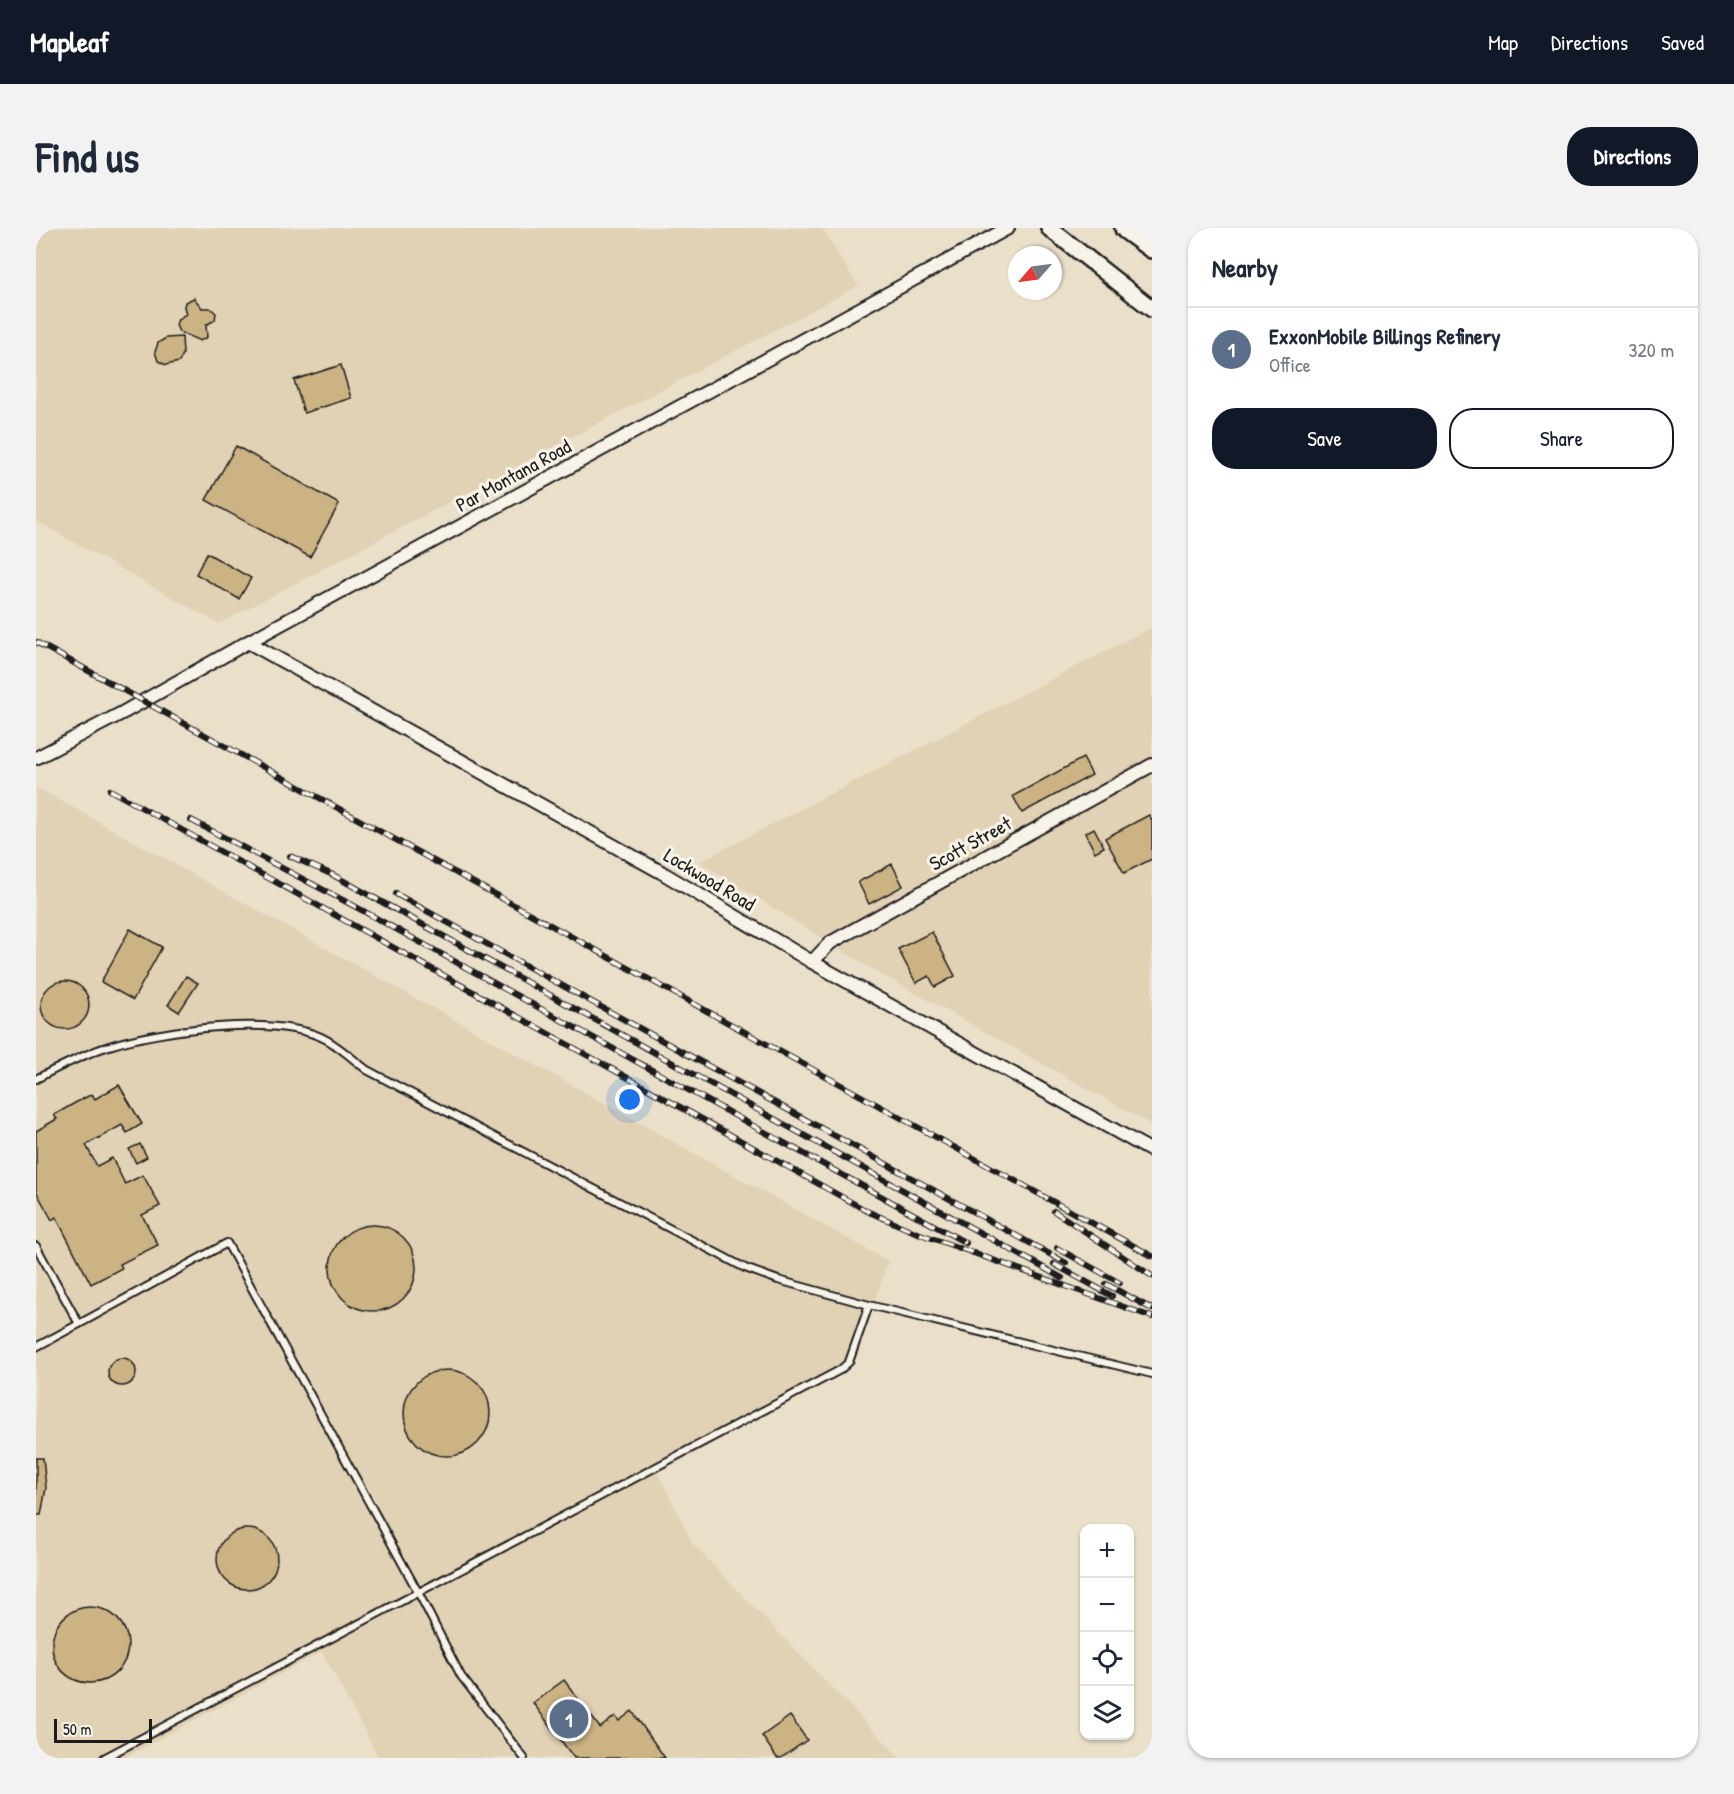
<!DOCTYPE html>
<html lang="en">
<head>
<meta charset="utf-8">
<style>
	body { margin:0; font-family:"Patrick Hand",sans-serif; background:#f2f2f3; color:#1f2937 }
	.controls { position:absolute; right:18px; bottom:18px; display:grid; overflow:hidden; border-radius:12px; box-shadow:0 2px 4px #0004 }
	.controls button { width:54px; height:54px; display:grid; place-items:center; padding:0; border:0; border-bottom:2px solid #e0e1e3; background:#fff; color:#1f2937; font:30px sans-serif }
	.compass { position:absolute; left:972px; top:18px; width:54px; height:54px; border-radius:50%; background:#fff; box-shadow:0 2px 4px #0004; rotate:242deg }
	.scale { position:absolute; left:18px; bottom:15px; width:98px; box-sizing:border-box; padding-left:6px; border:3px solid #1c1c1c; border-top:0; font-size:16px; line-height:21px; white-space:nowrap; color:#1c1c1c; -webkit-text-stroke:4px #f7f3e8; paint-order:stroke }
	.you { position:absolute; left:594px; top:872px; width:21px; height:21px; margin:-15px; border:4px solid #fff; border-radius:50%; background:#1a73e8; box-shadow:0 0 0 9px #1a73e833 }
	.badge { display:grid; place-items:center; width:39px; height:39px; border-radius:50%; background:#111827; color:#fff; font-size:20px; font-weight:700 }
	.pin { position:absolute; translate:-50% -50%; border:3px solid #fff; box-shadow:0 2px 6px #0006 }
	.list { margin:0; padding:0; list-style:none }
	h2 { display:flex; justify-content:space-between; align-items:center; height:78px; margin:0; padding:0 24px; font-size:26px }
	h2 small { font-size:20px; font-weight:400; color:#747a83 }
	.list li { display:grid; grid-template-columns:39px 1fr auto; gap:18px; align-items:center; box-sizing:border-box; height:84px; padding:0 24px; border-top:2px solid #e0e1e3 }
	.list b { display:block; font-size:22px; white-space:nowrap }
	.list p { margin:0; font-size:20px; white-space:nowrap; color:#747a83 }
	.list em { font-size:20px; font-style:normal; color:#747a83 }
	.actions { display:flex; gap:12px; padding:18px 24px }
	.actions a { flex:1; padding:14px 0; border:2px solid #111827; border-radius:24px; text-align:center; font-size:21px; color:#111827 }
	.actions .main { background:#111827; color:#fff }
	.icon { flex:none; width:33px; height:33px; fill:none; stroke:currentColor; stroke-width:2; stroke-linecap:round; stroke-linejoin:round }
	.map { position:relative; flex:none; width:1116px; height:1530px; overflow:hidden; border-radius:24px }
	header { display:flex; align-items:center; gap:36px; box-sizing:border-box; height:84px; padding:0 30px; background:#111827; color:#fff }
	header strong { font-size:28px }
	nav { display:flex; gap:33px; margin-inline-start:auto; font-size:21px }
	.intro { display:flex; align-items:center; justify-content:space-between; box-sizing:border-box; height:144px; padding:0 36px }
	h1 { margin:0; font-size:42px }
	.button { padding:15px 27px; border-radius:24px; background:#111827; color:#fff; font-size:21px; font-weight:700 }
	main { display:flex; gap:36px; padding:0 36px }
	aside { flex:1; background:#fff; border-radius:24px; box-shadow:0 2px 4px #0004 }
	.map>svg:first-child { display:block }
	.built { fill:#e1d2b5 }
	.building { fill:#ccb383; stroke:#1c1c1c; stroke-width:1.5 }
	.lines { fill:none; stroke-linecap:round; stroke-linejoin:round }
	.service-casing { stroke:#1c1c1c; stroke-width:10 }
	.minor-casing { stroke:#1c1c1c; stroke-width:16 }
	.tertiary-casing { stroke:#1c1c1c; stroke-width:20 }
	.motorway-casing { stroke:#1c1c1c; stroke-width:26 }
	.service { stroke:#f7f3e8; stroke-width:6 }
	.minor { stroke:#f7f3e8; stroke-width:12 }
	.tertiary { stroke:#f7f3e8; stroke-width:15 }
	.motorway { stroke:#f7f3e8; stroke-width:21 }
	.rail-casing { stroke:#1c1c1c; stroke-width:6 }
	.rail { stroke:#f7f3e8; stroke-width:4; stroke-dasharray:11; stroke-linecap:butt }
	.labels { text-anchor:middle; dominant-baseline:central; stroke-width:6; stroke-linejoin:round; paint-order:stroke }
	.street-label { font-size:20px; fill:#1c1c1c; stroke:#f7f3e8 }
</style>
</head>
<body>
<header>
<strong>Mapleaf</strong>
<nav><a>Map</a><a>Directions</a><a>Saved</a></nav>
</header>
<div class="intro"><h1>Find us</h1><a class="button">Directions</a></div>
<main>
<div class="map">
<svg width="1116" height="1530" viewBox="0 0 1116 1530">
	<rect width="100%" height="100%" fill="#eae0ca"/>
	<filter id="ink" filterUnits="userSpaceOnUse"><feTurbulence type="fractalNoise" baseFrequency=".0167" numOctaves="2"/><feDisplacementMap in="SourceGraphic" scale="12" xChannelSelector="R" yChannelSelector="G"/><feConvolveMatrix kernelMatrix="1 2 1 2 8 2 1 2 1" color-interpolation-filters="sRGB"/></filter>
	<g filter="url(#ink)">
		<g class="built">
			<polygon points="0,0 786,0 822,58 183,396 0,293"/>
			<polygon points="1116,399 1116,897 834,740 663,634"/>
			<polygon points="0,559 852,1033 821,1129 813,1142 622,1245 657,1316 864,1530 343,1530 286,1424 88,1530 0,1530"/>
		</g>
		<g class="building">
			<polygon points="158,70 166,80 174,80 180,85 179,92 170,97 171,109 164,113 143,104 140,97 142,91 150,86 148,79 149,74"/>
			<polygon points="146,109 147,126 143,134 130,137 122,133 119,124 122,115 130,110"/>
			<polygon points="305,137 315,170 268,185 258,152"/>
			<polygon points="200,218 303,276 274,329 170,272"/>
			<polygon points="171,325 215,350 203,371 160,346"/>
			<polygon points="1047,530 1056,547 986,585 977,568"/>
			<polygon points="1113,587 1116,592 1116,631 1088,645 1069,610"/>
			<polygon points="1058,600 1068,619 1059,624 1049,605"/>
			<polygon points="856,636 867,658 833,676 822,654"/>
			<polygon points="94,701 126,719 97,772 65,754"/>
			<polygon points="896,704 919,748 899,759 893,748 880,755 862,721"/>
			<polygon points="150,748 162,755 143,784 132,777"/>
			<circle cx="29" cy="777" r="24"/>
			<polygon points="83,857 106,896 91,905 86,897 50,917 61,938 76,930 89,956 107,947 124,978 106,987 122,1017 84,1036 86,1040 55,1056 20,989 16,992 0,963 0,903 21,891 18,887 39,875 56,866 59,871"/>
			<polygon points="104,916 111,929 100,935 93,921"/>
			<circle cx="337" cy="1040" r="43"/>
			<circle cx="86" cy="1144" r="14"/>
			<circle cx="411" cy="1185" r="43"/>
			<polygon points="0,1230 7,1230 10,1260 5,1287 0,1287"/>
			<circle cx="211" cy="1331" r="30"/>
			<circle cx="54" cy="1417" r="38"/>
			<polygon points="528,1452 564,1500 579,1488 583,1493 596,1483 629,1530 538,1530 497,1475"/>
			<polygon points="754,1488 771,1512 745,1530 741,1530 726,1508"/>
		</g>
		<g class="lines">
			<g class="service-casing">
				<g id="service">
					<path d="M0,851C23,839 46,827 70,819C121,802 243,785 291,812C305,820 318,832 331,842L709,1040L742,1052L833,1077L1116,1146"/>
					<polyline points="0,1018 43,1096 191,1015 382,1364 425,1448 488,1530"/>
					<polyline points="0,1119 43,1096"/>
					<polyline points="68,1530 804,1142 813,1134 833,1077"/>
				</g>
			</g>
			<g class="minor-casing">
				<g id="minor">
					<polyline points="212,414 625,644 776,734 1116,923"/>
					<polyline points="0,530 88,484 212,414 972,0"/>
					<polyline points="776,734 794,715 1116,537"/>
				</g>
			</g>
			<g class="tertiary-casing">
				<polyline id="tertiary" points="1013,0 1116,81"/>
			</g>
			<g class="motorway-casing">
				<polyline id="motorway" points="1090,0 1116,19"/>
			</g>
			<use href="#service" class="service"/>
			<use href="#minor" class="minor"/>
			<use href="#tertiary" class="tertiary"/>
			<use href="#motorway" class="motorway"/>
			<g class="rail-casing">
				<g id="rail">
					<polyline points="0,414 1116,1028"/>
					<polyline points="74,562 833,984 879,1004 1116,1089"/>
					<polyline points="155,592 320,679 930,1015"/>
					<polyline points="254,628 297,647 1026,1050"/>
					<polyline points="360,666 1030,1035"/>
					<polyline points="1018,983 1116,1048"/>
					<polyline points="1021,1020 1084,1055"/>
					<polyline points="1018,1036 1076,1068"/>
					<polyline points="1070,1056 1116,1081"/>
				</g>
			</g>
			<use href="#rail" class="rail"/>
		</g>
	</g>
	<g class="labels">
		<g class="street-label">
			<text transform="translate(477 247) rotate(-29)">Par Montana Road</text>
			<text transform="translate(934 615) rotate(-29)">Scott Street</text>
			<text transform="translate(674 651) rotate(31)">Lockwood Road</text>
		</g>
	</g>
</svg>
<div class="controls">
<button>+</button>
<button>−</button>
<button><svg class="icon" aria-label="locate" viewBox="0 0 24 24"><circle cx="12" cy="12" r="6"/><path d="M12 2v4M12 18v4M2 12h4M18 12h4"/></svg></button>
<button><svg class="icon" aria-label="layers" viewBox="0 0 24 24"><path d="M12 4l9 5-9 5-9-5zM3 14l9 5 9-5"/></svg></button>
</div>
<svg class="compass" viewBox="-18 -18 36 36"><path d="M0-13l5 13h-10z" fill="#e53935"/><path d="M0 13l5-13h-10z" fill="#747a83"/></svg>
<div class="scale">50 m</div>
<div class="you"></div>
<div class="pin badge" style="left:533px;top:1491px;background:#5c6f8a">1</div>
</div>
<aside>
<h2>Nearby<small></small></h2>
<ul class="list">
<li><span class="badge" style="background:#5c6f8a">1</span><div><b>ExxonMobile Billings Refinery</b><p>Office</p></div><em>320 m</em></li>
</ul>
<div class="actions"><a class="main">Save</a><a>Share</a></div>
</aside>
</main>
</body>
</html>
